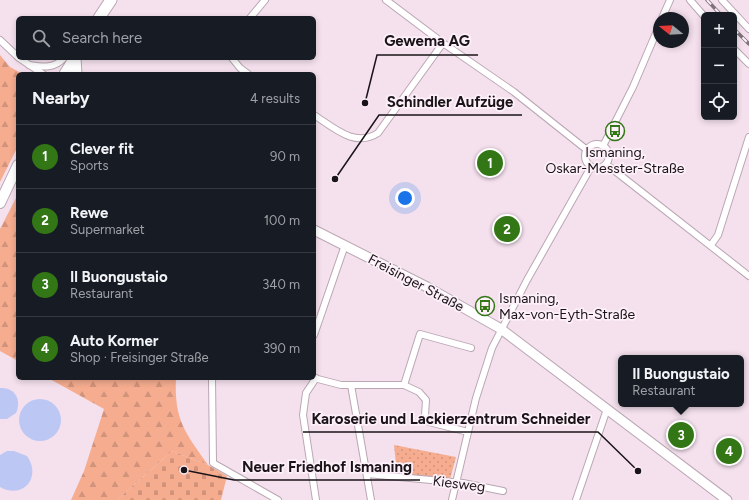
<!DOCTYPE html>
<html lang="en">
<head>
<meta charset="utf-8">
<style>
	body { margin:0; font-family:Figtree,sans-serif; background:#20242c; color:#f1f3f6 }
	.controls { position:absolute; right:12px; top:12px; display:grid; overflow:hidden; border-radius:6px; box-shadow:0 2px 6px #0003 }
	.controls button { width:36px; height:36px; display:grid; place-items:center; padding:0; border:0; border-bottom:1px solid #363941; background:#171b24; color:#f1f3f6; font:20px sans-serif }
	.compass { position:absolute; left:653px; top:12px; width:36px; height:36px; border-radius:50%; background:#171b24; box-shadow:0 2px 6px #0003; rotate:288deg }
	.you { position:absolute; left:405px; top:198px; width:14px; height:14px; margin:-10px; border:3px solid #fff; border-radius:50%; background:#1a73e8; box-shadow:0 0 0 6px #1a73e833 }
	.badge { display:grid; place-items:center; width:26px; height:26px; border-radius:50%; background:#337616; color:#fff; font-size:13px; font-weight:700 }
	.pin { position:absolute; translate:-50% -50%; border:2px solid #fff; box-shadow:0 1px 4px #0006 }
	.popup { position:absolute; left:618px; top:355px; width:126px; height:52px; box-sizing:border-box; display:grid; place-content:center; border-radius:6px; background:#171b24; filter:drop-shadow(0 1px 3px #0005); font-size:13px; white-space:nowrap; color:#9ea1a6 }
	.popup b { font-size:15px; color:#f1f3f6 }
	.popup::after { content:''; position:absolute; left:50%; top:100%; margin-left:-8px; border:8px solid transparent; border-top-color:#171b24 }
	.list { margin:0; padding:0; list-style:none }
	h2 { display:flex; justify-content:space-between; align-items:center; height:52px; margin:0; padding:0 16px; font-size:17px }
	h2 small { font-size:13px; font-weight:400; color:#9ea1a6 }
	.list li { display:grid; grid-template-columns:26px 1fr auto; gap:12px; align-items:center; box-sizing:border-box; height:64px; padding:0 16px; border-top:1px solid #363941 }
	.list b { display:block; font-size:15px; white-space:nowrap }
	.list p { margin:0; font-size:13px; white-space:nowrap; color:#9ea1a6 }
	.list em { font-size:13px; font-style:normal; color:#9ea1a6 }
	.icon { flex:none; width:22px; height:22px; fill:none; stroke:currentColor; stroke-width:2; stroke-linecap:round; stroke-linejoin:round }
	.map { position:relative; flex:none; width:749px; height:500px; overflow:hidden }
	.search { position:absolute; background:#171b24; box-shadow:0 2px 6px #0003; left:16px; top:16px; width:300px; height:44px; display:flex; align-items:center; gap:10px; box-sizing:border-box; padding:0 14px; border-radius:6px; color:#9ea1a6; font-size:15px }
	.panel { position:absolute; background:#171b24; box-shadow:0 2px 6px #0003; left:16px; top:72px; width:300px; height:308px; border-radius:6px }
	.map>svg:first-child { display:block }
	.forest { fill:url(#forest-firs) }
	.cemetery { fill:url(#cemetery-stones) }
	.park { fill:url(#park-dots) }
	.water { fill:#bdc7f3 }
	.lines { fill:none; stroke-linecap:round; stroke-linejoin:round }
	.street-casing { stroke:#baa7b3; stroke-width:8 }
	.secondary-casing { stroke:#baa7b3; stroke-width:11 }
	.primary-casing { stroke:#baa7b3; stroke-width:12 }
	.highway-casing { stroke:#baa7b3; stroke-width:13 }
	.street { stroke:#fff; stroke-width:6 }
	.secondary { stroke:#fff; stroke-width:9 }
	.primary { stroke:#fff; stroke-width:10 }
	.highway { stroke:#fff; stroke-width:11 }
	.rail-casing { stroke:#7f737b; stroke-width:3.5 }
	.rail { stroke:#fdf0f8; stroke-width:2; stroke-dasharray:6; stroke-linecap:butt }
	.labels { text-anchor:middle; dominant-baseline:central; stroke-width:3.5; stroke-linejoin:round; paint-order:stroke }
	.poi-label { font-size:14px; fill:#1a1418; stroke:#fdf0f8 }
	.street-label { font-size:14px; fill:#1a1418; stroke:#fdf0f8 }
	.leader { fill:none; stroke:#1a1418; stroke-width:1.5 }
	.callout-dot { fill:#1a1418; stroke:#fdf0f8; stroke-width:1.5 }
	.callout-label { font-size:15px; text-anchor:middle; font-weight:bold; fill:#1a1418; stroke:#fdf0f8; stroke-width:3.5; stroke-linejoin:round; paint-order:stroke }
</style>
</head>
<body>
<div class="map">
<svg width="749" height="500" viewBox="0 0 749 500">
	<defs>
		<pattern id="forest-firs" width="22" height="20" patternUnits="userSpaceOnUse"><rect width="22" height="20" fill="#f5ac8f"/><path d="M5 1l3.5 6h-7zM16 11l3.5 6h-7z" fill="#d1937b"/></pattern>
		<pattern id="cemetery-stones" width="16" height="16" patternUnits="userSpaceOnUse"><rect width="16" height="16" fill="#f5ac8f"/><path d="M2 7V4a2 2 0 0 1 4 0v3zM10 15v-3a2 2 0 0 1 4 0v3z" fill="#d1937b"/></pattern>
		<pattern id="park-dots" width="8" height="8" patternUnits="userSpaceOnUse"><rect width="8" height="8" fill="#f5ac8f"/><path d="M2 2h.1M6 6h.1" fill="none" stroke="#d1937b" stroke-width="1.8" stroke-linecap="round"/></pattern>
	</defs>
	<rect width="100%" height="100%" fill="#f5e1ee"/>
	<g class="forest">
		<polygon points="0,55 10,67 23,74 18,74 18,146 0,182"/>
		<polygon points="18,194 18,361 0,351 0,229"/>
		<path d="M48,378H176C174,420 185,432 208,465L172,451L117,500H71L84,471L104,409Z"/>
	</g>
	<polygon class="cemetery" points="172,451 208,465 227,476 221,500 117,500"/>
	<polygon class="park" points="394,445 456,457 450,479 397,474"/>
	<g class="water">
		<path d="M0,388C15,387 22,400 16,413L7,419H0Z"/>
		<circle cx="40" cy="420" r="21"/>
		<path d="M7,451H14L27,456C42,477 23,500 0,487V455Z"/>
	</g>
	<g class="lines">
		<g class="street-casing">
			<g id="street">
				<polyline points="386,0 443,43 514,92 587,150"/>
				<polyline points="690,0 704,16"/>
				<polyline points="722,0 749,29"/>
				<polyline points="250,18 265,0"/>
				<polyline points="662,18 670,0"/>
				<polyline points="0,40 18,57"/>
				<polyline points="734,49 749,64"/>
				<polyline points="19,58 43,74"/>
				<polyline points="232,58 240,68 248,74"/>
				<path d="M29,65C43,67 54,69 64,58"/>
				<path d="M314,115C334,128 355,148 378,133L443,43"/>
				<circle cx="597" cy="156" r="12"/>
				<polyline points="603,146 633,87 659,26"/>
				<polyline points="606,164 749,276"/>
				<polyline points="711,245 718,235 749,137"/>
				<polyline points="314,335 345,245"/>
				<polyline points="212,378 213,463 278,500"/>
				<polyline points="314,378 341,385 404,385 420,334 471,348"/>
				<polyline points="316,378 306,393 303,415 316,500"/>
				<polyline points="351,385 371,500"/>
				<polyline points="404,385 419,392 426,400 425,415 429,422 468,432"/>
				<polyline points="367,474 463,483 503,491"/>
				<polyline points="452,500 476,398 492,348 527,280 591,167"/>
				<polyline points="576,500 607,409"/>
			</g>
		</g>
		<g class="secondary-casing">
			<g id="secondary">
				<polyline points="76,58 77,74"/>
				<polyline points="314,230 427,287 501,329 727,500"/>
			</g>
		</g>
		<g class="primary-casing">
			<polyline id="primary" points="0,203 18,165"/>
		</g>
		<g class="highway-casing">
			<g id="highway">
				<polyline points="99,18 111,0"/>
				<polyline points="65,74 75,58"/>
			</g>
		</g>
		<use href="#street" class="street"/>
		<use href="#secondary" class="secondary"/>
		<use href="#primary" class="primary"/>
		<use href="#highway" class="highway"/>
		<g class="rail-casing">
			<g id="rail">
				<polyline points="707,0 721,15"/>
				<polyline points="734,29 749,44"/>
			</g>
		</g>
		<use href="#rail" class="rail"/>
	</g>
	<defs>
		<g id="bus-ring" transform="scale(1)"><circle r="9.5" fill="#fdf0f8" stroke="#337616" stroke-width="1.5"/><path d="M-5-6H5V4H4V6H2V4H-2V6H-4V4H-5ZM-3.5-4V0h7V-4ZM-3.5 1.2v1.5H-2V1.2ZM2 1.2v1.5H3.5V1.2Z" fill="#337616"/></g>
	</defs>
	<g fill-rule="evenodd">
		<use href="#bus-ring" x="615" y="131"/>
		<use href="#bus-ring" x="485" y="306"/>
	</g>
	<g class="labels">
		<g class="poi-label">
			<text x="615" y="152">Ismaning,<tspan x="615" dy="16">Oskar-Messter-Straße</tspan></text>
			<text x="499" y="298" text-anchor="start">Ismaning,<tspan x="499" dy="16">Max-von-Eyth-Straße</tspan></text>
		</g>
		<g class="street-label">
			<text transform="translate(416 283) rotate(28)">Freisinger Straße</text>
			<text transform="translate(459 484) rotate(7)">Kiesweg</text>
		</g>
	</g>
	<path class="leader" d="M365 103L377 55H478M335 179L379 115H522M638 471L598 432H303M184 470L234 480H420"/>
	<g class="callout-dot">
		<circle cx="365" cy="103" r="4"/>
		<circle cx="335" cy="179" r="4"/>
		<circle cx="638" cy="471" r="4"/>
		<circle cx="184" cy="470" r="4"/>
	</g>
	<g class="callout-label">
		<text x="427" y="46">Gewema AG</text>
		<text x="450" y="107">Schindler Aufzüge</text>
		<text x="451" y="424">Karoserie und Lackierzentrum Schneider</text>
		<text x="327" y="472">Neuer Friedhof Ismaning</text>
	</g>
</svg>
<div class="controls">
<button>+</button>
<button>−</button>
<button><svg class="icon" aria-label="locate" viewBox="0 0 24 24"><circle cx="12" cy="12" r="6"/><path d="M12 2v4M12 18v4M2 12h4M18 12h4"/></svg></button>
</div>
<svg class="compass" viewBox="-18 -18 36 36"><path d="M0-13l5 13h-10z" fill="#e53935"/><path d="M0 13l5-13h-10z" fill="#9ea1a6"/></svg>
<div class="you"></div>
<div class="pin badge" style="left:490px;top:163px">1</div>
<div class="pin badge" style="left:507px;top:229px">2</div>
<div class="pin badge" style="left:681px;top:435px">3</div>
<div class="popup"><b>Il Buongustaio</b>Restaurant</div>
<div class="pin badge" style="left:729px;top:451px">4</div>
<div class="search"><svg class="icon" aria-label="search" viewBox="0 0 24 24"><circle cx="10" cy="10" r="6"/><path d="M15 15l6 6"/></svg>Search here</div>
<section class="panel">
<h2>Nearby<small>4 results</small></h2>
<ul class="list">
<li><span class="badge">1</span><div><b>Clever fit</b><p>Sports</p></div><em>90 m</em></li>
<li><span class="badge">2</span><div><b>Rewe</b><p>Supermarket</p></div><em>100 m</em></li>
<li><span class="badge">3</span><div><b>Il Buongustaio</b><p>Restaurant</p></div><em>340 m</em></li>
<li><span class="badge">4</span><div><b>Auto Kormer</b><p>Shop · Freisinger Straße</p></div><em>390 m</em></li>
</ul>
</section>
</div>
</body>
</html>
